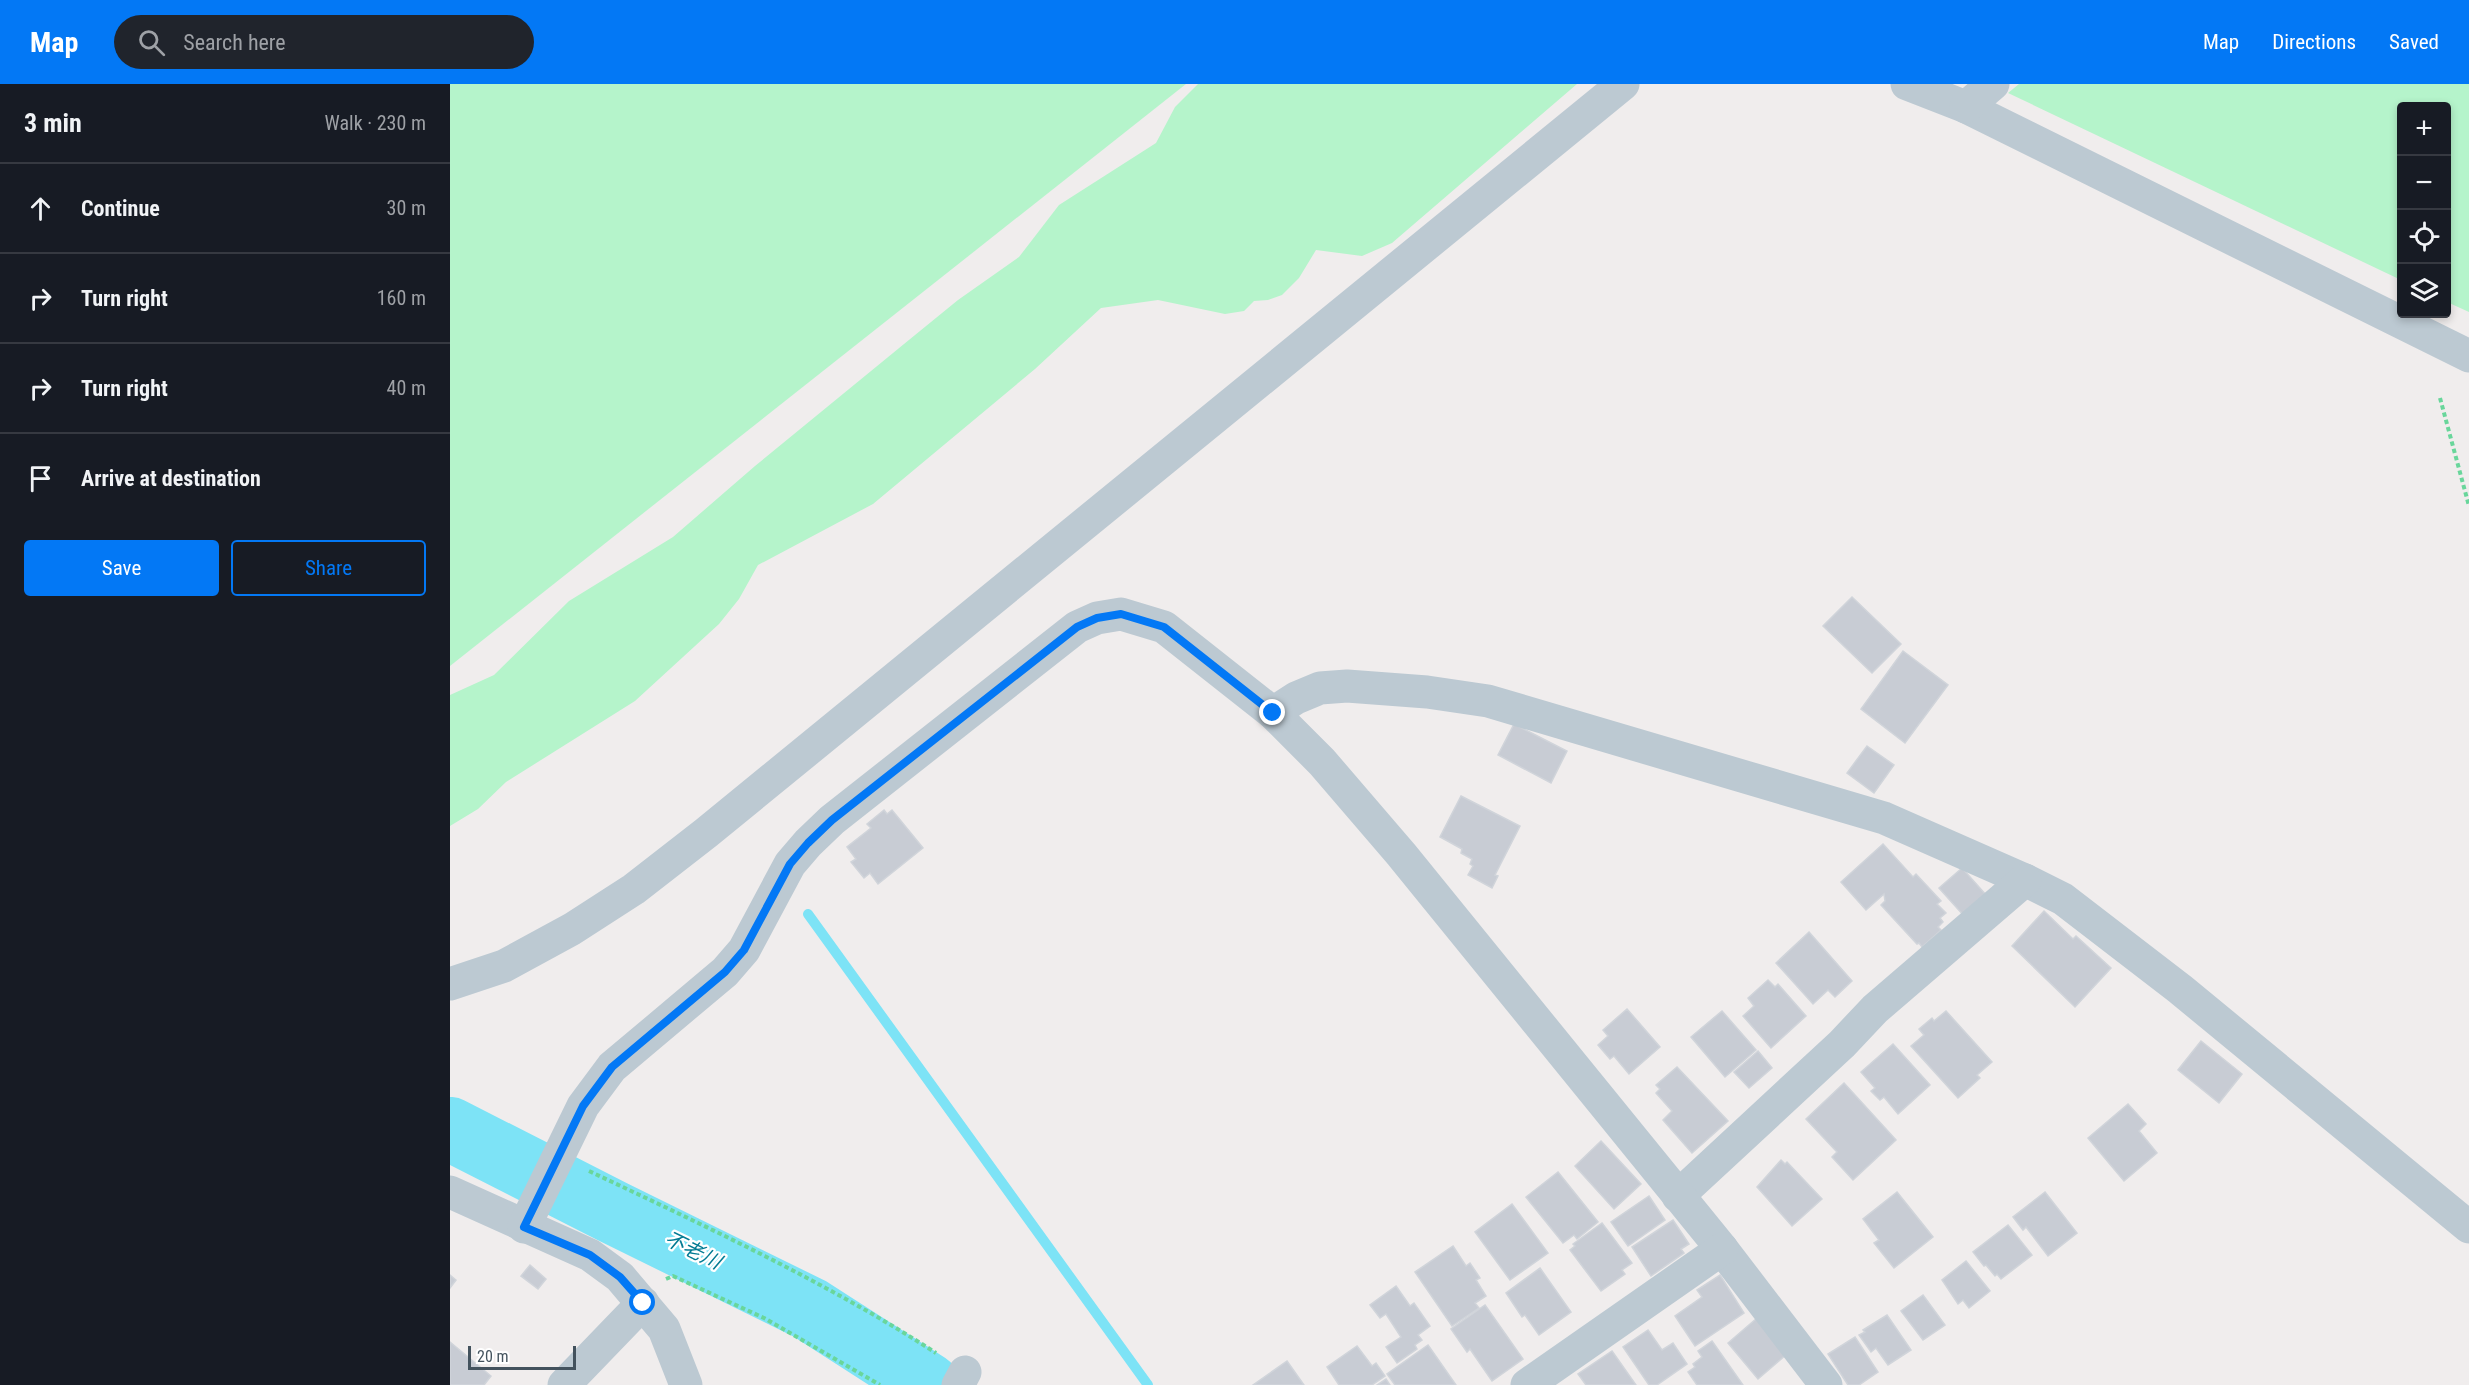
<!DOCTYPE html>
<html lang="en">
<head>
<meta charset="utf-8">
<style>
	body { margin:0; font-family:"Roboto Condensed","Noto Sans JP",sans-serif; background:#20242c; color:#f1f3f6 }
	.controls { position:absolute; right:18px; top:18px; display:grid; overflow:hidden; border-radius:6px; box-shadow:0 3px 9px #0003 }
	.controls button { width:54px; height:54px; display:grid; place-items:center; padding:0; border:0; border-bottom:2px solid #363941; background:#171b24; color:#f1f3f6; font:30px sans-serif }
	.scale { position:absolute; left:18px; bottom:15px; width:108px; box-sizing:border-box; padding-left:6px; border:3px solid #43525d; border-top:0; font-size:16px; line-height:21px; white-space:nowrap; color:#43525d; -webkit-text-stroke:4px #fff; paint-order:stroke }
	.stop { position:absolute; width:18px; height:18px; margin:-14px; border:4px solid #0378f5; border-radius:50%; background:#fff }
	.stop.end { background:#0378f5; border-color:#fff; box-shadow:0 2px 6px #0008 }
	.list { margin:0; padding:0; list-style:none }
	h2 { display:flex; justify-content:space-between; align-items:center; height:78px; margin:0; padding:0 24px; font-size:26px }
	h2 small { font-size:20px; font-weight:400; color:#9ea1a6 }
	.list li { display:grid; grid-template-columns:39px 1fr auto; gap:18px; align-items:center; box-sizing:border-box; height:90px; padding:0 24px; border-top:2px solid #363941 }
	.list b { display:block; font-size:22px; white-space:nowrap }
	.list em { font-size:20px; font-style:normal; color:#9ea1a6 }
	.actions { display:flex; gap:12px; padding:18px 24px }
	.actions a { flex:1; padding:14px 0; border:2px solid #0378f5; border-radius:6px; text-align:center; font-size:21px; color:#0378f5 }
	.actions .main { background:#0378f5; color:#fff }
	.icon { flex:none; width:33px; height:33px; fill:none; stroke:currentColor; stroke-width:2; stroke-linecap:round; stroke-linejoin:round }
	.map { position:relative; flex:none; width:2019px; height:1301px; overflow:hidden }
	header { display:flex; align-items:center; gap:36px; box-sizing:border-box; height:84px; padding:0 30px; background:#0378f5; color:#fff }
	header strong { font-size:28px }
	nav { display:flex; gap:33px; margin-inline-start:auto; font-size:21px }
	.search { width:420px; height:54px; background:#20242c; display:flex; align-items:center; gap:15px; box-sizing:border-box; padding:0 21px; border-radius:33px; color:#9ea1a6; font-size:22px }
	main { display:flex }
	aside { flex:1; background:#171b24 }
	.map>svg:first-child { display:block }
	.green { fill:#b5f4cb }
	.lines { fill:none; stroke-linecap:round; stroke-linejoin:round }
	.stream { stroke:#7de3f6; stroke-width:10 }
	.river { stroke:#7de3f6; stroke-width:64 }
	.building { fill:#c8ccd4; stroke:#d0d4da; stroke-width:1.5 }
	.path { stroke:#69d69b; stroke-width:4; stroke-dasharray:4.5 3; stroke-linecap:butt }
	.minor { stroke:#bcc9d2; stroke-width:33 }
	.route { stroke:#0378f5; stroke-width:8 }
	.labels { text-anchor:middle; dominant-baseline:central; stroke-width:4.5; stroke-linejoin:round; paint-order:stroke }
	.water-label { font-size:20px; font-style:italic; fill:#037b93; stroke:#fff }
</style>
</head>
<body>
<header>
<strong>Map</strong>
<div class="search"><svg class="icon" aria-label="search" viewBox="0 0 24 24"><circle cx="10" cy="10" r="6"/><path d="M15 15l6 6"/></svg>Search here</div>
<nav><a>Map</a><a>Directions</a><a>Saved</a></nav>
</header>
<main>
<aside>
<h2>3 min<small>Walk · 230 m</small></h2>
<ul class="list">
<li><svg class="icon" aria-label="ahead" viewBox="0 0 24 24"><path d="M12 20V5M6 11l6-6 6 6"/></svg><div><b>Continue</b></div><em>30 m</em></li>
<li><svg class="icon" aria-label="right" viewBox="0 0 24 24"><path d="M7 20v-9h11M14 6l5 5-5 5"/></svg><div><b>Turn right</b></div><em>160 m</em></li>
<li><svg class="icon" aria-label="right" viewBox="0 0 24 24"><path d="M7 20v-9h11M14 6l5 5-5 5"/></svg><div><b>Turn right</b></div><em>40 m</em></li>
<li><svg class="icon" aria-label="arrive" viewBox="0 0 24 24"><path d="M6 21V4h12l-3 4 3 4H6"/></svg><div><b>Arrive at destination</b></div></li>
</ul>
<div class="actions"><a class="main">Save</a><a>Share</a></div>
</aside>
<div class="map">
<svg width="2019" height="1301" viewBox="0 0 2019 1301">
	<rect width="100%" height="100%" fill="#f0eded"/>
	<g class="green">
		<polygon points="0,0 736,0 0,582"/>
		<polygon points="748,0 1127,0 942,159 912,172 866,166 849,194 832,211 818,216 804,217 794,227 775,230 708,216 651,224 585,285 423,420 308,481 289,515 269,540 185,617 56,698 28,725 0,742 0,611 44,591 119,517 223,453 305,382 454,260 508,216 569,173 609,121 706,59 725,23"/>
		<polygon points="1569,0 2019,0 2019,228 1997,218 1996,22 1952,22 1951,196 1558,9"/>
	</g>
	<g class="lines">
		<polyline class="stream" points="358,830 698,1301"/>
		<polyline class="river" points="0,1045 163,1128 360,1225 478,1301"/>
	</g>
	<g class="building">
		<polygon points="1402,513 1451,560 1422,589 1373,542"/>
		<polygon points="1453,567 1498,601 1455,659 1411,625"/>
		<polygon points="1064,640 1117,667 1101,699 1048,671"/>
		<polygon points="1417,662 1444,681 1424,709 1397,689"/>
		<polygon points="1011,712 1070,742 1045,791 1048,792 1042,804 1018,791 1023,782 1020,780 1022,775 1011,769 1012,765 990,753"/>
		<polygon points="434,726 437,730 442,726 473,764 428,800 420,789 414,794 401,778 406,775 397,763 421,744 417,740"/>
		<polygon points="1433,760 1463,793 1466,790 1491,817 1487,820 1496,829 1490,834 1493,838 1488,843 1491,846 1472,863 1469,859 1467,860 1431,821 1435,817 1434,810 1416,826 1391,798"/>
		<polygon points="1512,784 1537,812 1515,833 1489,804"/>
		<polygon points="1594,827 1623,855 1626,852 1661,884 1625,923 1562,862"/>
		<polygon points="1359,848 1402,897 1385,913 1378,906 1363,920 1326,879"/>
		<polygon points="1318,896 1325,903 1328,900 1356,932 1321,964 1293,932 1304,922 1298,914"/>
		<polygon points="1177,925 1210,963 1179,990 1164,972 1160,975 1148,961 1158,952 1153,946"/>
		<polygon points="1272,927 1306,966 1275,993 1241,953"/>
		<polygon points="1496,927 1542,978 1527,991 1530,994 1508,1014 1461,962 1474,951 1469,945 1482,934 1484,937"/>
		<polygon points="1751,957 1792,990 1769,1019 1728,986"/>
		<polygon points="1443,960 1480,1001 1448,1030 1434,1013 1430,1016 1421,1007 1425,1004 1411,988"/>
		<polygon points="1308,967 1322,984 1299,1004 1284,988"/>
		<polygon points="1227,983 1278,1037 1242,1069 1213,1036 1222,1027 1206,1009 1210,1005 1206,1001"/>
		<polygon points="1394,999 1446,1056 1403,1096 1382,1073 1387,1068 1356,1035"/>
		<polygon points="1678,1020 1696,1040 1689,1047 1707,1069 1674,1097 1638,1054"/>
		<polygon points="1151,1057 1191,1100 1164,1125 1125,1082"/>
		<polygon points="1331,1076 1335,1080 1337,1078 1372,1115 1342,1142 1307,1103"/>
		<polygon points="1108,1088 1148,1138 1127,1155 1124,1151 1113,1159 1076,1113"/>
		<polygon points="1447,1108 1483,1153 1444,1184 1424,1159 1429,1156 1413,1135"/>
		<polygon points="1595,1108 1627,1149 1598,1172 1576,1143 1573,1146 1563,1133"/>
		<polygon points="1199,1112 1215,1136 1178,1162 1161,1138"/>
		<polygon points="1062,1120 1098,1169 1060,1196 1025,1148"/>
		<polygon points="1223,1136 1239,1160 1231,1165 1234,1169 1201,1192 1182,1163"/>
		<polygon points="1152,1139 1182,1179 1172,1186 1175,1190 1151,1207 1120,1166 1125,1162 1123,1160"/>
		<polygon points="1558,1141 1582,1171 1551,1195 1547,1190 1545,1192 1536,1181 1534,1182 1523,1168"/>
		<polygon points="1003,1162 1016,1182 1020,1179 1030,1194 1026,1196 1036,1212 1025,1219 1029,1224 1002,1242 965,1188"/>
		<polygon points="1516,1177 1540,1207 1519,1224 1513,1216 1508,1220 1492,1196"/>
		<polygon points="80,1181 96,1195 88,1205 71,1192"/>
		<polygon points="1090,1184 1121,1228 1089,1251 1075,1231 1072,1233 1056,1209"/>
		<polygon points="0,1191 6,1196 0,1204"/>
		<polygon points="1270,1191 1294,1229 1245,1262 1225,1232 1252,1213 1247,1206"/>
		<polygon points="946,1202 960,1222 964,1219 980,1242 968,1251 972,1256 965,1261 967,1265 947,1279 936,1263 951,1253 936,1230 930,1234 920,1221"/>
		<polygon points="1473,1211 1495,1241 1473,1256 1451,1227"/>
		<polygon points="1035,1221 1073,1275 1042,1297 1020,1265 1017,1268 1001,1245"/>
		<polygon points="1437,1231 1461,1266 1438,1281 1426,1264 1421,1268 1409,1251 1415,1248 1413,1246"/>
		<polygon points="1307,1234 1337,1270 1308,1295 1278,1259"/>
		<polygon points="1198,1246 1212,1266 1223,1259 1237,1280 1207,1301 1199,1301 1173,1263"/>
		<polygon points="1405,1253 1428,1288 1409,1301 1398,1301 1378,1270"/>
		<polygon points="1262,1257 1293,1301 1247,1301 1238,1288 1245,1283 1243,1280 1252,1273 1248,1267"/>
		<polygon points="0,1258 41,1292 34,1301 0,1301"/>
		<polygon points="978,1261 1006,1301 945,1301 937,1290"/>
		<polygon points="907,1262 922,1282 926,1279 935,1292 922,1301 889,1301 877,1283"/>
		<polygon points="1162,1267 1186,1301 1136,1301 1128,1290"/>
		<polygon points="837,1277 854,1301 803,1301"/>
		<polygon points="936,1295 940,1301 927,1301"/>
	</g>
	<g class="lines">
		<g class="path">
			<polyline points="1990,314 2019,422"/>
			<path d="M139,1087C257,1143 376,1198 486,1269"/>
			<polyline points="216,1195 223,1192 314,1234 430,1301"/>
		</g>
		<g class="minor">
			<polyline points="1457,0 1516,23 2019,272"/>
			<polyline points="1516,23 1543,0"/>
			<polyline points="823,629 846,614 870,604 897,602 977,608 1038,617 1434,734 1575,796 1613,815 1730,905 2019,1143"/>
			<polyline points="0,900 54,882 122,845 184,805 256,749 1173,0"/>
			<polyline points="0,1108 140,1171 170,1193 214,1245 236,1301"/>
			<polyline points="1228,1112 1392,960 1425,925 1575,796"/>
			<polyline points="74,1143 133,1022 162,983 275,888 294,866 340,780 358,759 382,736 627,543 647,534 671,530 714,543 823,629 872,678 951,770 1272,1165 1376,1301"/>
			<polyline points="114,1301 193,1219"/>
			<polyline points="508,1301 515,1288"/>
			<polyline points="1077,1301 1272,1165"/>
		</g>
	</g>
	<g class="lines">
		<polyline class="route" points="193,1219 170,1193 140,1171 74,1143 133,1022 162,983 275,888 294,866 340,780 358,759 382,736 627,543 647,534 671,530 714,543 823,629"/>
	</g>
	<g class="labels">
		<g class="water-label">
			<text transform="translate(243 1166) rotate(26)">不老川</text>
		</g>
	</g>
</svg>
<div class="controls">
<button>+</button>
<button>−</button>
<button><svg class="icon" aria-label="locate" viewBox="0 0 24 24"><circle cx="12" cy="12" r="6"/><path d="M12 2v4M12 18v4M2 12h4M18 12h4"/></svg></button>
<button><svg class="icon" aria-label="layers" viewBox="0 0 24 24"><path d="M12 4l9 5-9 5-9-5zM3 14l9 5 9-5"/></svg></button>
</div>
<div class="scale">20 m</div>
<div class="stop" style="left:193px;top:1219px"></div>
<div class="stop end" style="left:823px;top:629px"></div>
</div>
</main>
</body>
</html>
